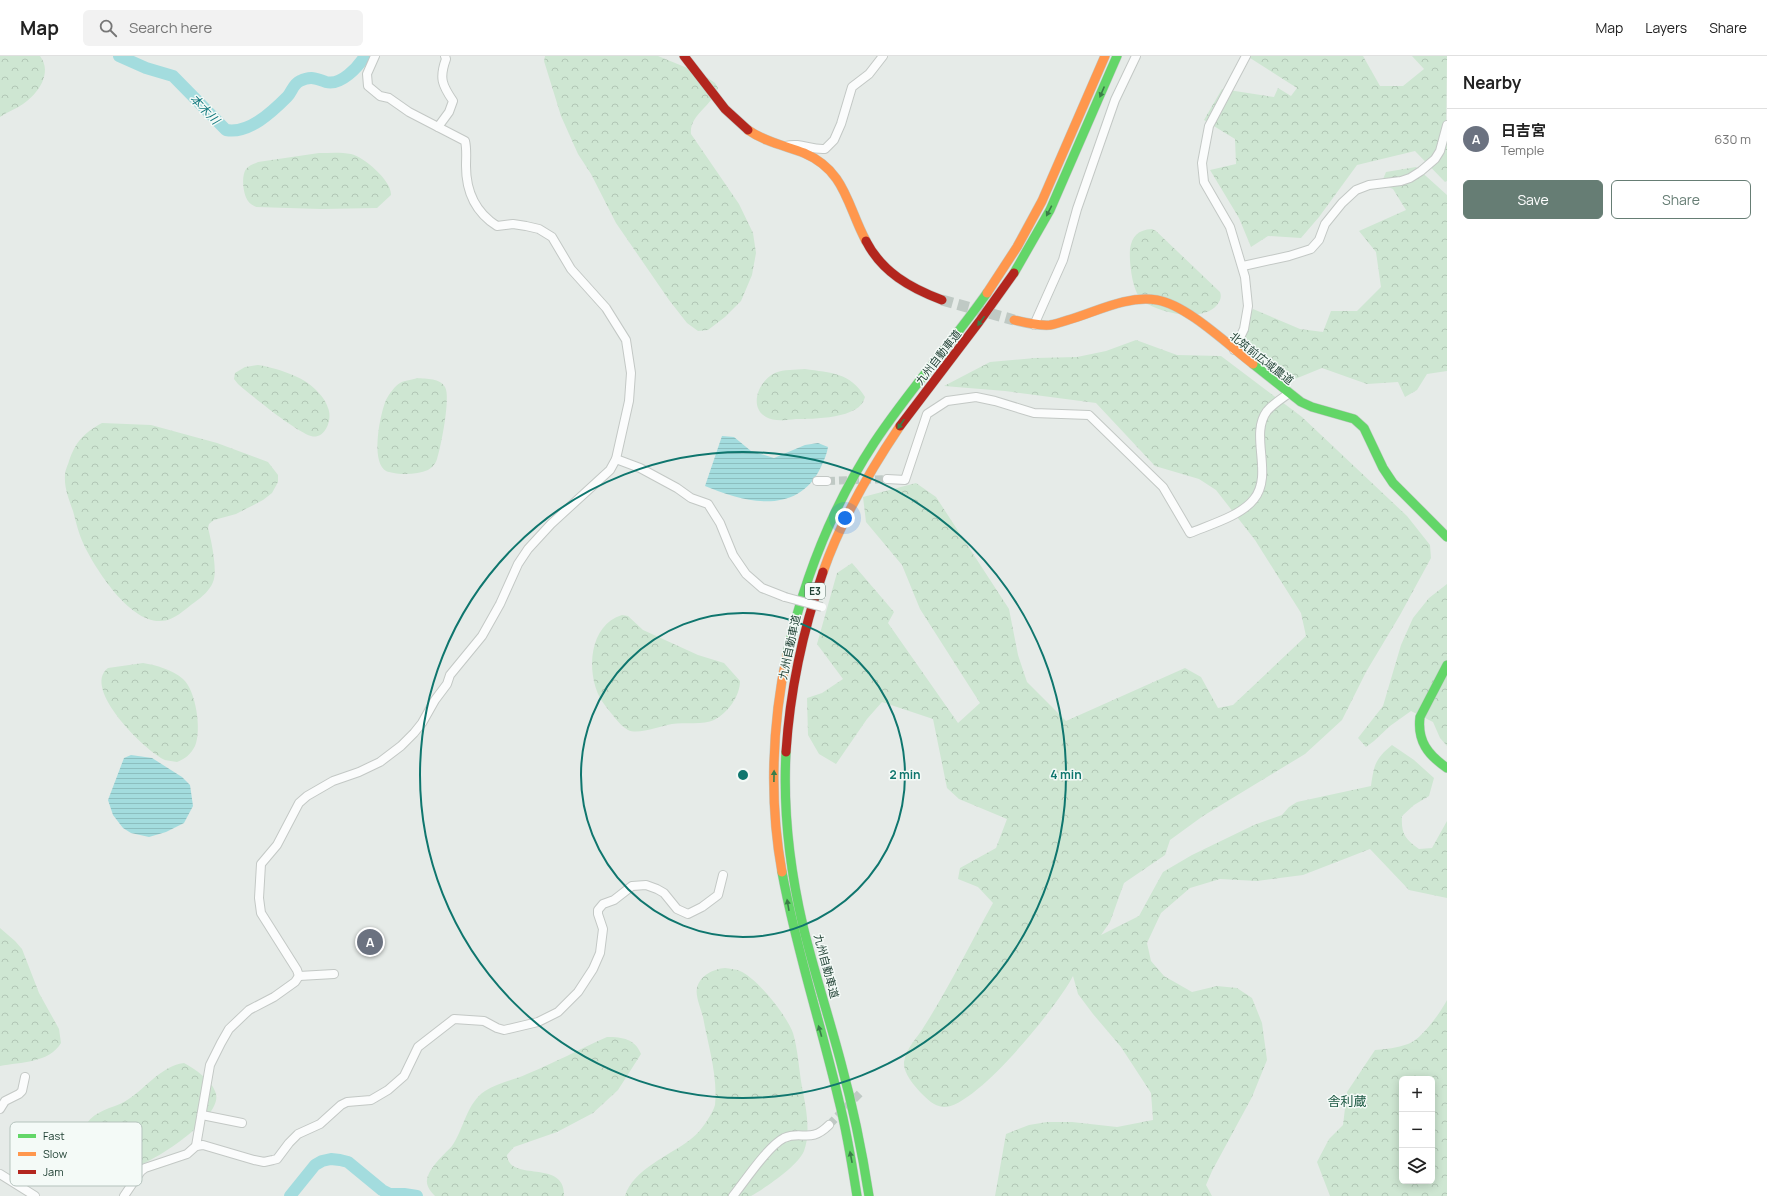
<!DOCTYPE html>
<html lang="en">
<head>
<meta charset="utf-8">
<style>
	body { margin:0; font-family:Manrope,"Noto Sans JP",sans-serif; background:#f2f2f2; color:#222 }
	.controls { position:absolute; right:12px; bottom:12px; display:grid; overflow:hidden; border-radius:6px; box-shadow:0 2px 10px #0003 }
	.controls button { width:36px; height:36px; display:grid; place-items:center; padding:0; border:0; border-bottom:1px solid #e0e0e0; background:#fff; color:#222; font:20px sans-serif }
	.you { position:absolute; left:845px; top:462px; width:14px; height:14px; margin:-10px; border:3px solid #fff; border-radius:50%; background:#1a73e8; box-shadow:0 0 0 6px #1a73e833 }
	.badge { display:grid; place-items:center; width:26px; height:26px; border-radius:50%; background:#667d74; color:#fff; font-size:13px; font-weight:700 }
	.pin { position:absolute; translate:-50% -50%; border:2px solid #fff; box-shadow:0 1px 4px #0006 }
	.list { margin:0; padding:0; list-style:none }
	h2 { display:flex; justify-content:space-between; align-items:center; height:52px; margin:0; padding:0 16px; font-size:17px }
	h2 small { font-size:13px; font-weight:400; color:#767676 }
	.list li { display:grid; grid-template-columns:26px 1fr auto; gap:12px; align-items:center; box-sizing:border-box; height:60px; padding:0 16px; border-top:1px solid #e0e0e0 }
	.list b { display:block; font-size:15px; white-space:nowrap }
	.list p { margin:0; font-size:13px; white-space:nowrap; color:#767676 }
	.list em { font-size:13px; font-style:normal; color:#767676 }
	.actions { display:flex; gap:8px; padding:12px 16px }
	.actions a { flex:1; padding:9px 0; border:1px solid #667d74; border-radius:6px; text-align:center; font-size:14px; color:#667d74 }
	.actions .main { background:#667d74; color:#fff }
	.icon { flex:none; width:22px; height:22px; fill:none; stroke:currentColor; stroke-width:2; stroke-linecap:round; stroke-linejoin:round }
	.map { position:relative; flex:none; width:1447px; height:1140px; overflow:hidden }
	header { display:flex; align-items:center; gap:24px; box-sizing:border-box; height:56px; padding:0 20px; background:#fff; border-bottom:1px solid #e0e0e0 }
	header strong { font-size:19px }
	nav { display:flex; gap:22px; margin-inline-start:auto; font-size:14px }
	.search { width:280px; height:36px; background:#f2f2f2; display:flex; align-items:center; gap:10px; box-sizing:border-box; padding:0 14px; border-radius:6px; color:#767676; font-size:15px }
	main { display:flex }
	aside { flex:1; background:#fff }
	.map>svg:first-child { display:block }
	.forest { fill:url(#forest-crowns); fill-rule:evenodd }
	.water { fill:url(#water-rules) }
	.lines { fill:none; stroke-linecap:round; stroke-linejoin:round }
	.river { stroke:#a3dcde; stroke-width:12 }
	.street-tunnel { stroke:#bfc9c4; stroke-width:8; stroke-dasharray:8 4; stroke-linecap:butt }
	.secondary-tunnel { stroke:#bfc9c4; stroke-width:11; stroke-dasharray:11 5.5; stroke-linecap:butt }
	.street-casing { stroke:#c3c8c5; stroke-width:10 }
	.fast-casing { stroke:#c1c9c5; stroke-width:10 }
	.slow-casing { stroke:#c1c9c5; stroke-width:10 }
	.jam-casing { stroke:#c1c9c5; stroke-width:10 }
	.street { stroke:#fbfcfc; stroke-width:8 }
	.fast { stroke:#63d668; stroke-width:9 }
	.slow { stroke:#ff974d; stroke-width:9 }
	.jam { stroke:#b3261e; stroke-width:9 }
	.street-bridge-casing { stroke:#c3c8c5; stroke-width:10; stroke-linecap:butt }
	.street-bridge { stroke:#fbfcfc; stroke-width:8 }
	.oneway { fill:#3b7d49 }
	.ring { fill:none; stroke:#0f766e; stroke-width:2 }
	.labels { text-anchor:middle; dominant-baseline:central; stroke-width:3; stroke-linejoin:round; paint-order:stroke }
	.shield { fill:#f4faf7; stroke:#60796f; stroke-width:1 }
	.shield-label { font-size:10px; font-weight:bold; fill:#214235 }
	.street-label { font-size:11px; fill:#214235; stroke:#f4faf7 }
	.water-label { font-size:12px; font-style:italic; fill:#147a7f; stroke:#f4faf7 }
	.quarter-label { font-size:13px; fill:#1a5741; stroke:#f4faf7 }
	.key { fill:#f4faf7; stroke:#b5c3bd; stroke-width:1 }
	.key-label { font-size:11px; fill:#214235 }
	.centre { fill:#0f766e; stroke:#f4faf7; stroke-width:2 }
	.ring-label { font-size:12px; text-anchor:middle; font-weight:bold; fill:#0f766e; stroke:#f4faf7; stroke-width:3; stroke-linejoin:round; paint-order:stroke }
</style>
</head>
<body>
<header>
<strong>Map</strong>
<div class="search"><svg class="icon" aria-label="search" viewBox="0 0 24 24"><circle cx="10" cy="10" r="6"/><path d="M15 15l6 6"/></svg>Search here</div>
<nav><a>Map</a><a>Layers</a><a>Share</a></nav>
</header>
<main>
<div class="map">
<svg width="1447" height="1140" viewBox="0 0 1447 1140">
	<defs>
		<pattern id="forest-crowns" width="20" height="18" patternUnits="userSpaceOnUse"><rect width="20" height="18" fill="#cee6d2"/><path d="M2 6a3 3 0 1 1 6 0M12 15a3 3 0 1 1 6 0" fill="none" stroke="#b1c6b5"/></pattern>
		<pattern id="water-rules" width="6" height="5" patternUnits="userSpaceOnUse"><rect width="6" height="5" fill="#a3dcde"/><path d="M0 2.5h6" fill="none" stroke="#8cbebf"/></pattern>
	</defs>
	<rect width="100%" height="100%" fill="#e6ebe8"/>
	<g class="forest">
		<path d="M0,0H40C53,17 38,38 23,48C16,53 7,56 0,61Z"/>
		<path d="M545,0H658L702,18L715,27L718,32C713,49 689,59 691,78L739,148L753,177L756,197L752,219L741,245L725,261L708,274L698,275L687,267L669,244L616,167L591,118L578,98L561,60L544,5Z"/>
		<polygon points="1247,0 1363,0 1380,30 1403,30 1424,13 1412,0 1447,0 1446,77 1447,82 1447,125 1445,126 1415,95 1357,109 1319,161 1301,182 1268,180 1251,191 1239,162 1210,114 1236,108 1235,83 1204,64 1222,33 1274,41 1278,32 1291,40 1297,32"/>
		<path d="M319,97C329,97 341,96 351,98C364,101 392,125 391,139L377,152L321,153L256,151C253,149 250,148 248,145C243,138 241,120 246,113C249,109 254,108 258,106Z"/>
		<polygon points="1416,111 1447,139 1447,315 1427,318 1417,334 1405,341 1398,326 1367,328 1322,312 1295,323 1237,281 1253,253 1300,273 1323,276 1331,255 1357,255 1381,231 1376,196 1359,175 1406,154 1393,133 1381,128 1386,116"/>
		<path d="M1152,173L1156,175L1220,236C1222,241 1220,245 1217,249C1202,267 1159,257 1143,245C1132,237 1129,205 1130,193C1132,180 1138,174 1152,173Z"/>
		<path d="M1136,284L1177,299L1221,300L1302,361L1407,460L1430,489L1431,502L1400,559L1366,616L1342,664L1305,698L1203,760L1170,784L1165,799L1124,827L1110,866L1101,879L1139,860L1163,816L1192,799L1254,769L1282,759L1289,751L1297,746L1371,730C1374,709 1375,703 1392,689L1414,704L1434,722L1429,740L1414,749L1402,760C1401,778 1405,783 1419,793L1432,792L1447,765V842L1409,834L1370,793L1303,819L1257,825L1220,823L1190,832L1161,857L1147,887L1151,905L1164,920L1192,936L1217,930L1237,932L1252,942L1262,967L1267,1004L1252,1041L1212,1115L1206,1129L1212,1140H995L1006,1078L1029,1069L1047,1066H1072L1117,1071L1153,1064L1151,1037L1121,991L1093,958L1078,938L1073,920C1059,948 975,1053 943,1051C934,1050 927,1043 921,1037C914,1029 903,1017 904,1006C906,992 918,981 925,969C950,930 970,888 993,847L978,831L958,823L960,812L996,792L1007,763L959,743L947,732L933,663L882,646L867,663L836,708L819,698L808,679L807,642L822,637L843,623L817,588L837,517L852,507L894,556L888,567L958,667L980,647L920,553L902,509L866,466L863,441L916,427L936,441L1009,553L1018,599L1027,626L1066,665L1185,612L1201,621L1218,652L1233,649L1306,580L1301,557L1255,484L1216,434L1199,423L1155,410L1096,347L1005,335L944,330L990,306L1035,302L1077,301L1106,295Z"/>
		<path d="M258,309C276,312 303,320 316,334C321,339 326,345 328,352C333,363 325,384 311,380C295,375 252,340 238,328L234,323L235,317L245,311Z"/>
		<path d="M805,313C831,317 850,316 865,341C861,363 812,363 796,363C786,364 774,366 766,361C748,351 759,324 775,317C784,313 795,314 805,313Z"/>
		<path d="M417,322C427,323 440,322 445,331C451,340 441,391 437,403C436,407 432,412 428,414C417,419 399,419 389,416C369,411 380,358 386,344C389,338 395,330 400,327C405,324 412,324 417,322Z"/>
		<path d="M102,367L151,369L217,387L268,406L278,419V426L272,437L263,444L236,458L214,464L209,468L208,472C211,483 218,515 213,526C210,534 202,541 195,546C185,553 174,565 161,565C130,567 96,514 84,489C79,479 76,466 73,455C69,443 64,432 65,419C65,414 68,409 69,405C76,385 84,377 102,367Z"/>
		<polygon points="1447,528 1447,690 1440,682 1433,666 1411,655 1390,670 1374,685 1366,691 1358,682 1383,650 1401,589 1413,562 1429,542"/>
		<path d="M622,559L628,560L643,574L698,599L724,607L740,625C740,640 728,657 714,664C704,669 684,666 672,668C661,670 638,679 628,674C621,670 616,663 611,657C607,652 603,647 600,642C586,615 589,569 622,559Z"/>
		<path d="M143,607C156,609 173,614 183,623C196,634 202,675 195,690C191,698 185,703 177,706C173,705 168,705 165,704C145,695 81,632 108,612Z"/>
		<path d="M0,872L15,885L22,893L39,937L59,973L61,987C49,1007 21,1006 0,1010Z"/>
		<path d="M725,912C730,913 736,913 740,915C757,922 787,960 793,977C798,994 799,1014 802,1031C806,1051 811,1076 804,1095C798,1110 765,1132 751,1140H625C633,1113 671,1099 691,1083C699,1077 705,1068 710,1060C712,1056 714,1053 715,1049C718,1020 708,989 703,961C701,953 695,940 697,932C700,919 714,913 725,912Z"/>
		<path d="M1447,944V1140H1330L1317,1106L1329,1083L1343,1069L1347,1036L1375,994C1386,993 1397,992 1408,988C1421,984 1441,956 1447,944ZM1402,1023H1432V1125H1402Z"/>
		<path d="M607,981C623,981 635,983 641,998L618,1034L593,1057L557,1076L514,1091L507,1099C509,1127 566,1102 564,1140H435C431,1136 426,1130 427,1124C429,1111 444,1099 452,1090C463,1075 467,1046 485,1035C497,1027 514,1024 527,1018C554,1007 580,993 607,981Z"/>
		<path d="M184,1007C195,1013 213,1025 216,1038C222,1061 157,1104 137,1110C129,1112 118,1109 110,1108C101,1108 95,1101 91,1095C85,1087 81,1076 87,1067C95,1055 112,1052 124,1046C144,1035 160,1010 184,1007Z"/>
	</g>
	<g class="water">
		<path d="M722,380L734,381L751,395L774,402L805,389L818,387L828,391C827,398 824,404 821,411C798,460 745,447 705,430Z"/>
		<polygon points="131,699 152,702 182,721 190,729 193,750 184,767 166,776 149,781 131,777 123,772 113,759 108,744 124,702"/>
	</g>
	<g class="lines">
		<g class="river">
			<path d="M119,0L146,12L173,20L226,74C249,78 272,56 287,41C292,36 293,28 300,25C312,19 316,23 326,26C341,30 358,11 365,0"/>
			<polyline points="290,1140 315,1109 322,1105 331,1103 340,1104 348,1106 382,1134 390,1138 404,1138 417,1140"/>
		</g>
		<g class="street-tunnel">
			<polyline points="827,425 887,423"/>
			<polyline points="829,1069 862,1035"/>
		</g>
		<polyline class="secondary-tunnel" points="942,244 1014,264"/>
		<g class="street-casing">
			<g id="street">
				<path d="M438,71L449,56L453,45C442,29 439,22 446,3L445,0"/>
				<path d="M785,90C802,86 809,94 825,93L834,84L841,68L852,31L869,18L883,0"/>
				<polyline points="1243,210 1289,200 1311,193 1319,184 1325,168 1342,147 1356,134 1369,129 1401,125 1410,122 1421,115 1435,103 1440,95 1447,69"/>
				<polyline points="1034,269 1063,204 1077,153 1115,44 1136,0"/>
				<polyline points="1234,294 1244,273 1248,250 1245,221 1230,171 1204,126 1202,107 1209,70 1246,0"/>
				<polyline points="616,403 640,412 677,432 691,442 708,448 720,467 733,499 746,518 762,532 785,541"/>
				<path d="M887,423L905,424L927,358L947,345L976,341L995,345L1034,357L1089,359L1163,431L1190,477C1209,469 1241,460 1254,443C1274,418 1249,379 1267,355C1273,348 1281,343 1288,338"/>
				<polyline points="817,425 827,425"/>
				<path d="M299,920L297,914L261,857L259,842L261,808L277,789L299,747L307,740L333,725L359,716L380,706L401,690L414,677L422,667L435,644L447,628L450,619L482,580L500,548L518,508L528,493L551,468L610,414L616,403L629,345L631,317L626,284L606,252L571,213L552,181L539,173L526,170L513,168L497,170C475,156 466,135 466,110C466,101 467,93 465,85L409,56L389,42L380,40L368,30L367,18L375,0"/>
				<polyline points="299,920 334,918"/>
				<polyline points="0,1053 5,1045 19,1038 22,1035 25,1021"/>
				<polyline points="202,1059 242,1067"/>
				<polyline points="196,1090 210,1009 221,987 229,973 249,954 274,941 295,926 299,920"/>
				<polyline points="0,1118 35,1140"/>
				<polyline points="124,1140 141,1115 145,1112 187,1098 196,1090 203,1089 254,1104 264,1106 273,1104 277,1103 289,1087 298,1078 320,1068 341,1049 347,1046 371,1044 388,1034 404,1020 418,991 454,963 484,965 497,972 504,974 538,966 558,956 578,936 593,913 600,897 603,873 598,858 598,854 603,848 614,844 632,830 646,829 657,833 664,837 677,853 688,858 702,851 718,839 723,819"/>
				<path d="M733,1140C745,1125 768,1090 784,1082C802,1074 810,1088 829,1069"/>
			</g>
		</g>
		<g class="fast-casing">
			<g id="fast">
				<polyline points="1014,217 1050,154 1117,0"/>
				<polyline points="1253,308 1301,346 1312,351 1354,363 1364,372 1383,412 1393,427 1447,481"/>
				<path d="M787,598C804,523 832,451 874,387C909,334 951,288 987,237"/>
				<path d="M1447,609L1420,661C1417,685 1428,699 1447,712"/>
				<path d="M786,696C783,753 790,814 803,870C814,916 829,961 841,1007C853,1051 862,1095 869,1140"/>
				<path d="M782,816C796,893 821,968 839,1045C847,1076 852,1108 857,1140"/>
			</g>
		</g>
		<g class="slow-casing">
			<g id="slow">
				<path d="M748,74C765,86 786,90 804,97C846,115 847,150 866,185"/>
				<polyline points="987,237 1017,191 1042,145 1105,0"/>
				<path d="M1014,264C1026,267 1038,270 1050,269C1056,268 1062,266 1068,264C1096,256 1126,239 1157,244C1187,249 1228,289 1253,308"/>
				<path d="M823,516C841,464 869,416 900,370"/>
				<path d="M782,816C769,745 772,668 787,598"/>
			</g>
		</g>
		<g class="jam-casing">
			<g id="jam">
				<polyline points="684,0 725,53 748,74"/>
				<path d="M866,185C882,216 910,232 942,244"/>
				<polyline points="900,370 979,266 1014,217"/>
				<path d="M786,696C790,634 803,574 823,516"/>
			</g>
		</g>
		<use href="#street" class="street"/>
		<use href="#fast" class="fast"/>
		<use href="#slow" class="slow"/>
		<use href="#jam" class="jam"/>
		<g class="street-bridge-casing">
			<polyline id="street-bridge" points="785,541 822,551"/>
		</g>
		<use href="#street-bridge" class="street-bridge"/>
	</g>
	<defs><path id="oneway-solid" d="M-6-.8H1V-3.2L6.5 0L1 3.2V.8H-6Z"/></defs>
	<g class="oneway">
		<use href="#oneway-solid" transform="translate(1102 36) rotate(113)"/>
		<use href="#oneway-solid" transform="translate(1049 155) rotate(117)"/>
		<use href="#oneway-solid" transform="translate(981 265) rotate(126)"/>
		<use href="#oneway-solid" transform="translate(901 368) rotate(125)"/>
		<use href="#oneway-solid" transform="translate(774 720) rotate(-89)"/>
		<use href="#oneway-solid" transform="translate(788 849) rotate(-100)"/>
		<use href="#oneway-solid" transform="translate(820 975) rotate(-106)"/>
		<use href="#oneway-solid" transform="translate(851 1101) rotate(-101)"/>
	</g>
	<g class="ring">
		<circle cx="743" cy="719" r="162"/>
		<circle cx="743" cy="719" r="323"/>
	</g>
	<g class="labels">
		<rect class="shield" x="805" y="527" width="20" height="16" rx="3"/>
		<g class="shield-label">
			<text x="815" y="535">E3</text>
		</g>
		<g class="street-label">
			<text transform="translate(938 301) rotate(-52)">九州自動車道</text>
			<text transform="translate(1262 302) rotate(38)">北筑前広域農道</text>
			<text transform="translate(789 591) rotate(-78)">九州自動車道</text>
			<text transform="translate(827 910) rotate(75)">九州自動車道</text>
		</g>
		<g class="water-label">
			<text transform="translate(205 53) rotate(46)">本木川</text>
		</g>
		<g class="quarter-label">
			<text x="1347" y="1045">舎利蔵</text>
		</g>
	</g>
	<rect x="10" y="1066" width="132" height="64" rx="6" class="key"/>
	<rect x="18" y="1078" width="18" height="4" fill="#63d668"/>
	<rect x="18" y="1096" width="18" height="4" fill="#ff974d"/>
	<rect x="18" y="1114" width="18" height="4" fill="#b3261e"/>
	<g class="key-label">
		<text x="43" y="1084">Fast</text>
		<text x="43" y="1102">Slow</text>
		<text x="43" y="1120">Jam</text>
	</g>
	<circle cx="743" cy="719" r="6" class="centre"/>
	<g class="ring-label">
		<text x="905" y="723">2 min</text>
		<text x="1066" y="723">4 min</text>
	</g>
</svg>
<div class="controls">
<button>+</button>
<button>−</button>
<button><svg class="icon" aria-label="layers" viewBox="0 0 24 24"><path d="M12 4l9 5-9 5-9-5zM3 14l9 5 9-5"/></svg></button>
</div>
<div class="you"></div>
<div class="pin badge" style="left:370px;top:886px;background:#6b7280">A</div>
</div>
<aside>
<h2>Nearby<small></small></h2>
<ul class="list">
<li><span class="badge" style="background:#6b7280">A</span><div><b>日吉宮</b><p>Temple</p></div><em>630 m</em></li>
</ul>
<div class="actions"><a class="main">Save</a><a>Share</a></div>
</aside>
</main>
</body>
</html>
